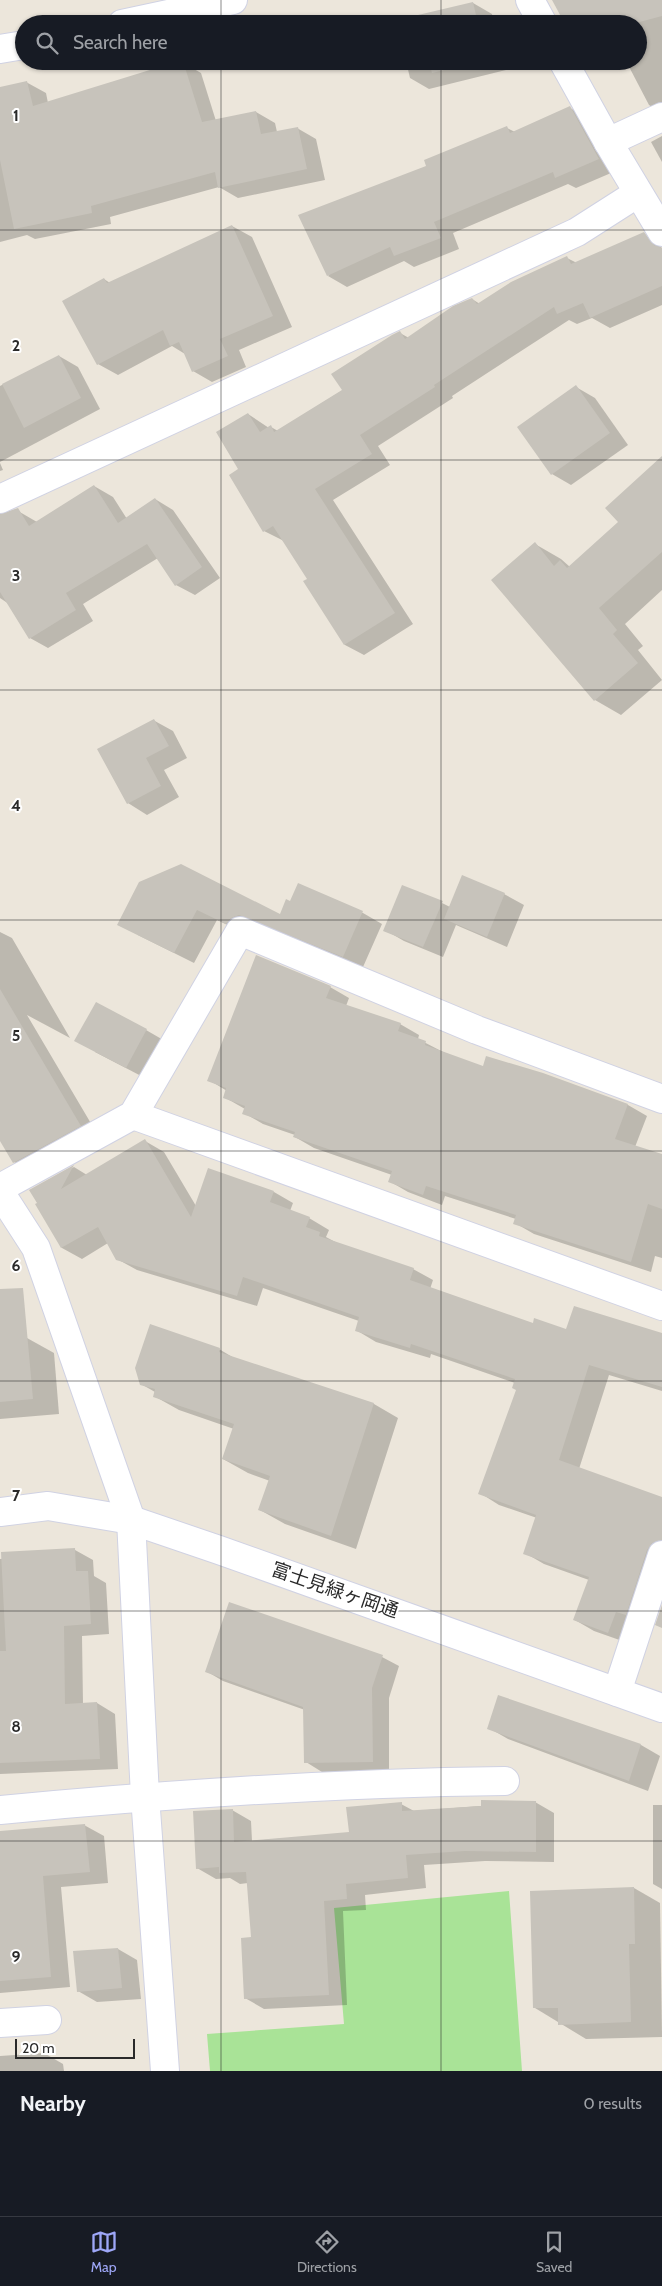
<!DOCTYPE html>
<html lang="en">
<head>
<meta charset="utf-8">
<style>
	body { margin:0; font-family:Cabin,"Noto Sans JP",sans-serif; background:#20242c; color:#f1f3f6 }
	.scale { position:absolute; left:15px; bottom:12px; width:120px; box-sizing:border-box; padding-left:5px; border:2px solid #2a2a2a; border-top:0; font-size:14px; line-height:18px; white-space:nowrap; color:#2a2a2a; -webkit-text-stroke:4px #fff; paint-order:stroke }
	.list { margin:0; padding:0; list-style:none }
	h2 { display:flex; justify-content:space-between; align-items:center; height:65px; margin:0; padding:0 20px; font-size:21px }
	h2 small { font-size:16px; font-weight:400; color:#9ea1a6 }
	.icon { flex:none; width:28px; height:28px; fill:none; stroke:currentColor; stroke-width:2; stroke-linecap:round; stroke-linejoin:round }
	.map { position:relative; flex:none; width:662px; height:2071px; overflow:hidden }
	.search { position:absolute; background:#171b24; box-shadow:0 1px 4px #0004; left:15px; right:15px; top:15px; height:55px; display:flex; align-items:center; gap:12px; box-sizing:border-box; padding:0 18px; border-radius:28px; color:#9ea1a6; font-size:19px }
	.sheet { height:145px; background:#171b24 }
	nav { display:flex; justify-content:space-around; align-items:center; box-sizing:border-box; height:70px; border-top:1px solid #363941; background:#171b24; font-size:14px; color:#9ea1a6 }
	nav a { display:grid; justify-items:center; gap:2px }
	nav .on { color:#9ea7f8 }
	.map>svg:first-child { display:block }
	.green { fill:#a9e397 }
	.shadow { fill:#0003 }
	.building { fill:#c7c3bb }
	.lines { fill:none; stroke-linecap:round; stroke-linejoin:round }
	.street-casing { stroke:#d0d2e3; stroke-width:30 }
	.secondary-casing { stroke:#d0d2e3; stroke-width:30 }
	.street { stroke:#fff; stroke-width:28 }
	.secondary { stroke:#fff; stroke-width:28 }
	.grid { fill:none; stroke:#2a2a2a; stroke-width:1; stroke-opacity:0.55 }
	.labels { text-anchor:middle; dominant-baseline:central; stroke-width:4; stroke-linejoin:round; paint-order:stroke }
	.street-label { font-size:19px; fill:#2a2a2a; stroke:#fff }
	.grid-label { font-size:16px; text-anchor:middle; font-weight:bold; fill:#2a2a2a; stroke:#fff; stroke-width:4; stroke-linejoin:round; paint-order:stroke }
</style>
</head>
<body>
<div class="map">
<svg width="662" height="2071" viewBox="0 0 662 2071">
	<rect width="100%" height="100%" fill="#ece6db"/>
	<polygon class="green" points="509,1891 522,2071 210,2071 207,2034 344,2024 334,1908"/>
	<g class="shadow">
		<polygon points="553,0 662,0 662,113 649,105 626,61 638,61 638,24 567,24"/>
		<polygon points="473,3 492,14 494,24 421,24"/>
		<polygon points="406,61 503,61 506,70 429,89 410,78"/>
		<polygon points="596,61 612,61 604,66"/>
		<polygon points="182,62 201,73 216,121 256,112 275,123 277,132 297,128 316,139 325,180 238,198 219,187 110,217 111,224 35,239 27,235 0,242 0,89 26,82 46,93 48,103"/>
		<polygon points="570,108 590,119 618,170 576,188 568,184 453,233 459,249 414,267 404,261 347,287 328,276 428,166 507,128 515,132"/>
		<polygon points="662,136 662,162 651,142"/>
		<polygon points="232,226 252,237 292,327 239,350 246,367 212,382 193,371 185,354 172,346 118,375 98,364 104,279 110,283"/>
		<polygon points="642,235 662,248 662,305 610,328 592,318 577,324 569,320 452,396 453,398 378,446 390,465 333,500 413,624 364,655 345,645 309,579 284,541 264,531 240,469 248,414 269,428 271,427 278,431 343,390 400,333 409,338 472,299 480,304 567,258 577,263"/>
		<polygon points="59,356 78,367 100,409 0,462 0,386"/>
		<polygon points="576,387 595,398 628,445 571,485 552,474"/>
		<polygon points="662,458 662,590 625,624 643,646 638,650 662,680 621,715 595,700 535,544 561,559 570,567 620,522"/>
		<polygon points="0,463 3,470 0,471"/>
		<polygon points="94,486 113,497 127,519 155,499 173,510 220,578 195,595 176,585 158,558 83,604 93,621 48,648 30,638 9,604 0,598 0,522 18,511 37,522"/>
		<polygon points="153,720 173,731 187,758 164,770 179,797 147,815 128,803"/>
		<polygon points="140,883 280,915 291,903 299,885 363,913 382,924 363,967 259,926 246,934 217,920 194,963 138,935"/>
		<polygon points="504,894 524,905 507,947 456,925 443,957 404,941 385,930 442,903 450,907"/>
		<polygon points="0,932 12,938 70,1038 27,1015 99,1137 33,1173 14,1162 0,1128"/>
		<polygon points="330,987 349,998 346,1006 400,1024 419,1035 418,1039 445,1053 484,1068 628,1105 647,1116 635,1147 662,1155 662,1258 655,1256 651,1272 534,1234 515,1223 516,1219 445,1196 442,1205 408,1192 389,1181 392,1175 314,1148 295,1137 295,1135 263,1124 244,1113 245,1109 224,1097 227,1091 209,1080"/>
		<polygon points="146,1030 165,1041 145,1078 95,1052"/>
		<polygon points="145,1141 164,1152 196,1206 274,1192 293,1203 290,1211 309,1218 329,1230 326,1237 339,1244 413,1269 433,1280 430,1289 533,1325 567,1330 662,1335 662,1391 609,1375 579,1469 662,1500 662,1576 628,1643 594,1631 575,1620 589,1580 544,1564 525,1553 537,1518 499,1505 480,1493 518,1390 515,1383 431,1354 430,1358 376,1342 356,1330 359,1321 263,1288 257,1306 137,1270 117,1259 108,1243 82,1259 62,1248 37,1205 38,1204 31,1190 74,1167 87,1175"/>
		<polygon points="27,1338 54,1353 59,1414 0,1419 0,1340"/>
		<polygon points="219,1349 234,1358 374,1404 398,1418 356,1549 285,1524 260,1510 270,1481 248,1473 223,1459 234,1429 179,1410 154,1396 155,1392 141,1384"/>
		<polygon points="75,1550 93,1560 94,1576 106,1583 109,1634 82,1636 83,1704 97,1703 115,1714 118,1769 0,1774 0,1559"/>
		<polygon points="382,1657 399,1666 389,1698 389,1771 322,1772 306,1762 305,1710 223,1681 206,1671"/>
		<polygon points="489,1728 641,1745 660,1756 648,1791 508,1739"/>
		<polygon points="535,1802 554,1813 554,1862 485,1861 424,1865 426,1888 365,1895 366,1910 343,1911 347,2005 264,2009 245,1998 253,1939 248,1883 240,1884 230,1878 216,1879 197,1868 232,1810 251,1821 252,1841 350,1833 401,1804 414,1811"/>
		<polygon points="653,1805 662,1805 662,1889 653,1884"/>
		<polygon points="84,1825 104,1836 108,1883 61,1887 70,1987 0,1993 0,1833"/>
		<polygon points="634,1888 660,1903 662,2037 586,2039 535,2008"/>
		<polygon points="118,1949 137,1960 141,1999 97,2002 78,1991"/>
		<polygon points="44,2053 63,2064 64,2071 0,2071 0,2056"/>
	</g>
	<g class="building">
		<polygon points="552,0 662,0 662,16 632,24 565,24"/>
		<polygon points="473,2 478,24 420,24 418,15"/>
		<polygon points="179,61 183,61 202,122 256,111 261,134 298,127 307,169 218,188 215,172 91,206 92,213 14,229 0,160 0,87 27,81 33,106"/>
		<polygon points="429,61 481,61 432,73"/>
		<polygon points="570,106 599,159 555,178 553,172 434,222 441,238 394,256 390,247 327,276 298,215 426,166 424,160 507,126 510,133"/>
		<polygon points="232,225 273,316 220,339 228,356 192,372 179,342 170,346 163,330 97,365 62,301 104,278 107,283"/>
		<polygon points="644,232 654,245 662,248 662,286 590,318 583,303 557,314 554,307 434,385 435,387 360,435 372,454 315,489 395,613 344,645 303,581 307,579 273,526 263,532 229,475 238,469 216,432 248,413 260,432 271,425 274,432 342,390 331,374 392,335 400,331 405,339 453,306 472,298 477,304 511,282 567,256 571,264"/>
		<polygon points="59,355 81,398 24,428 2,384"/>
		<polygon points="576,385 610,433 551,475 517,427"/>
		<polygon points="662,456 662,552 599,608 617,630 613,634 638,663 594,701 491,580 535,542 554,566 560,560 567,568 618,522 605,508"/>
		<polygon points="94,485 118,523 155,498 202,567 175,586 147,544 66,593 76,610 29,639 0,592 0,514 18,508 29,526"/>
		<polygon points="154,719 169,746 146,758 161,786 127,804 97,749"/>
		<polygon points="181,864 280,914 286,899 290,901 298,883 363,911 343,957 239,915 231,918 226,924 197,910 174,953 117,925 139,882"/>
		<polygon points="462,875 505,893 487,937 444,919"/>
		<polygon points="402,885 443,901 423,947 383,931"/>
		<polygon points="256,955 331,986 326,998 401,1023 398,1031 426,1041 425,1045 483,1066 486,1056 543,1073 628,1104 615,1139 662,1154 662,1209 648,1204 631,1262 513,1224 516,1215 426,1186 423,1195 388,1182 392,1171 293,1137 295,1132 242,1114 245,1106 223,1098 226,1088 207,1081"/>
		<polygon points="0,989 81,1126 13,1163 0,1141"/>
		<polygon points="96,1002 147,1029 126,1068 74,1041"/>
		<polygon points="145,1139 191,1217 208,1168 274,1191 270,1202 310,1217 306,1227 320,1232 319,1236 414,1268 410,1280 533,1323 534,1318 566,1329 574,1306 662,1333 662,1387 589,1365 559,1460 662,1497 662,1540 652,1543 647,1550 626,1615 616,1612 608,1633 573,1620 589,1577 523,1554 536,1515 478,1494 516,1390 512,1388 515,1379 411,1344 410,1348 355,1331 359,1317 243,1277 237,1296 116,1260 98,1227 61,1248 35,1204 37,1203 29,1190 74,1165 61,1189"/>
		<polygon points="23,1288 33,1399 0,1402 0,1289"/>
		<polygon points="150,1324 220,1348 219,1352 374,1403 331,1536 258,1510 270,1476 222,1459 234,1424 153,1397 155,1389 140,1385 135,1368"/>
		<polygon points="75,1548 76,1571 88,1571 91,1624 64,1626 65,1704 97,1702 100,1759 0,1763 0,1651 6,1651 1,1552"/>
		<polygon points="229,1602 383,1655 372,1688 373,1762 304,1763 303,1707 205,1672"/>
		<polygon points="662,1605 662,1628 655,1625"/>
		<polygon points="498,1695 641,1744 629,1781 487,1729"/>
		<polygon points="481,1800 536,1801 536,1852 465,1851 406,1855 408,1878 346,1884 347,1899 324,1901 329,1995 244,1999 241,1938 251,1937 246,1872 219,1873 219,1867 196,1869 193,1811 233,1809 234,1842 349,1832 346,1807 402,1802 402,1811 481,1806"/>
		<polygon points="85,1824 90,1872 43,1876 51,1977 0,1981 0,1831"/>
		<polygon points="634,1887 635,1944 629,1944 631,2022 558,2025 558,2008 533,2008 530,1891"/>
		<polygon points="118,1948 122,1988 77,1992 73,1951"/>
	</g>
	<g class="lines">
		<g class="street-casing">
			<g id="street">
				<polyline points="530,0 543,24"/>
				<polyline points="563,61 608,142 662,232"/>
				<polyline points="608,142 662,117"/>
				<polyline points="0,499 577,232 638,193"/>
				<polyline points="133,1115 662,1306"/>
				<polyline points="0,1188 133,1115 240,931 477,1030 662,1099"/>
				<polyline points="0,1192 36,1248 131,1520 145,1796 165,2071"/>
				<polyline points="617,1692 662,1555"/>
				<path d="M0,1810C168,1794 337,1783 505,1781"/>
				<polyline points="0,2023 47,2020"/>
			</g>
		</g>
		<g class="secondary-casing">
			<g id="secondary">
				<polyline points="122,24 233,0"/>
				<polyline points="0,49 24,45"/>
				<polyline points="0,1512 48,1506 131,1520 219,1550 662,1708"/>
			</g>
		</g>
		<use href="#street" class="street"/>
		<use href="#secondary" class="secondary"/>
	</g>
	<path class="grid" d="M221,0V24M441,0V24M221,61V2071M441,61V2071M0,230H662M0,460H662M0,690H662M0,920H662M0,1151H662M0,1381H662M0,1611H662M0,1841H662"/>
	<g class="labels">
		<g class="street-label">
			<text transform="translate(335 1590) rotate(19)">富士見緑ヶ岡通</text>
		</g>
	</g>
	<g class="grid-label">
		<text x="16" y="121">1</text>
		<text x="16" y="351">2</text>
		<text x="16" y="581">3</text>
		<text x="16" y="811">4</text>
		<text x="16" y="1041">5</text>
		<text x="16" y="1271">6</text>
		<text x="16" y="1501">7</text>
		<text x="16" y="1732">8</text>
		<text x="16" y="1962">9</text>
	</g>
</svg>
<div class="scale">20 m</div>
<div class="search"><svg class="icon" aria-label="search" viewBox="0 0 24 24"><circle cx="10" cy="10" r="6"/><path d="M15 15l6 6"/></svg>Search here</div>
</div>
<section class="sheet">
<h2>Nearby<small>0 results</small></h2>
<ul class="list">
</ul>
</section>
<nav>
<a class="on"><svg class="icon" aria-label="map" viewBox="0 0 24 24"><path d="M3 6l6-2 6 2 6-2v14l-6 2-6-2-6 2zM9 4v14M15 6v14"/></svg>Map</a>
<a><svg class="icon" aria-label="directions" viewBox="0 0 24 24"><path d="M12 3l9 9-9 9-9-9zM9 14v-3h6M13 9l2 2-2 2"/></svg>Directions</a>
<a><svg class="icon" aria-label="saved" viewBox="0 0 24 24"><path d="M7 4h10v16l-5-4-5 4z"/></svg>Saved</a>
</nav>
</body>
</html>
